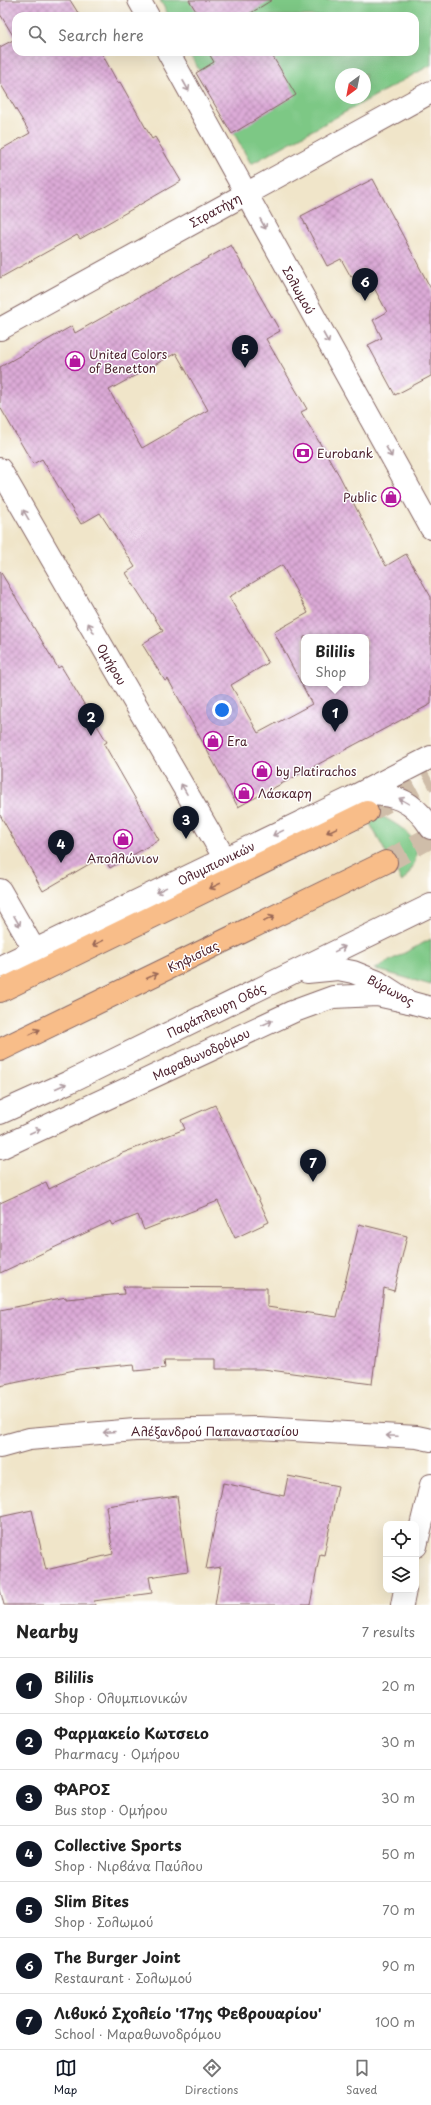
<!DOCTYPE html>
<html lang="en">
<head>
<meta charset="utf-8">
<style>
	body { margin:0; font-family:"Playpen Sans",sans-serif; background:#f2f2f2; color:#222 }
	.controls { position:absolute; right:12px; bottom:12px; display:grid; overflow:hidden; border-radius:8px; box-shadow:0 4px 16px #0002 }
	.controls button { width:36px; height:36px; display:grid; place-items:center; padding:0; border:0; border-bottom:1px solid #e0e0e0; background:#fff; color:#222; font:20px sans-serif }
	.compass { position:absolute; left:335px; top:68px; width:36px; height:36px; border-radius:50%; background:#fff; box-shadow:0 4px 16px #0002; rotate:212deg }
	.you { position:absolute; left:222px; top:710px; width:14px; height:14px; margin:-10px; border:3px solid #fff; border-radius:50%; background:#1a73e8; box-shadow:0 0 0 6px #1a73e833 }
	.badge { display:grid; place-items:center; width:26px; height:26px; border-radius:50%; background:#111827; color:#fff; font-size:13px; font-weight:700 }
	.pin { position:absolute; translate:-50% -33px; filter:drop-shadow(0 1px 2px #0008) }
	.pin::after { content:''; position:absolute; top:21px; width:14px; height:12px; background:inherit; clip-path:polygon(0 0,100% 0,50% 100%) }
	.popup { position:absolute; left:301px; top:634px; width:68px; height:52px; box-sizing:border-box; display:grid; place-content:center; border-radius:8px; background:#fff; filter:drop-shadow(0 1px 3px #0005); font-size:13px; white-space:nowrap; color:#767676 }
	.popup b { font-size:15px; color:#222 }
	.popup::after { content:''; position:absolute; left:50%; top:100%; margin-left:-8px; border:8px solid transparent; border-top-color:#fff }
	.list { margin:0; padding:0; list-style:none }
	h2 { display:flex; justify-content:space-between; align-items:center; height:52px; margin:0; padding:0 16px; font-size:17px }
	h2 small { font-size:13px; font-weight:400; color:#767676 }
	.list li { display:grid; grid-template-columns:26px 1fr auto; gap:12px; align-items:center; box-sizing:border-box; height:56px; padding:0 16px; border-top:1px solid #e0e0e0 }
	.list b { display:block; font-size:15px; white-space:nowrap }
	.list p { margin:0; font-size:13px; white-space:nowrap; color:#767676 }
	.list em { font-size:13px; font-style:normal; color:#767676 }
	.icon { flex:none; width:22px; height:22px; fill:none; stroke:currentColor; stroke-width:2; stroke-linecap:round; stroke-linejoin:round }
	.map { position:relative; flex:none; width:431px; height:1605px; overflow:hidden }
	.search { position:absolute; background:#fff; box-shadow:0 4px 16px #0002; left:12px; right:12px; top:12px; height:44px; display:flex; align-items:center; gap:10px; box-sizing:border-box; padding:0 14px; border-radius:12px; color:#767676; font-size:15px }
	.sheet { height:444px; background:#fff }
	nav { display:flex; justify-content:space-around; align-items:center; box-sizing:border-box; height:56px; border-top:1px solid #e0e0e0; background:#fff; font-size:11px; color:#767676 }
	nav a { display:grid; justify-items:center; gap:2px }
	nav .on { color:#111827 }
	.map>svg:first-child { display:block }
	.grass { fill:#7dc885; stroke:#647458; fill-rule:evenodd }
	.building { fill:url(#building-cross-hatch); fill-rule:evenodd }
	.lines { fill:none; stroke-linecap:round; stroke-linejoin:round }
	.primary-tunnel { stroke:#cfbda9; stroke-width:22; stroke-dasharray:22 11; stroke-linecap:butt }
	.minor-casing { stroke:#846462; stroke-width:24 }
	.tertiary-casing { stroke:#846462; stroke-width:24 }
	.primary-casing { stroke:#846462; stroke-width:24 }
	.minor { stroke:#fff; stroke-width:22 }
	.tertiary { stroke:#fff; stroke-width:22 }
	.primary { stroke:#f8bd89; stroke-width:22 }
	.oneway { stroke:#ae9aa0 }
	.oneway2 { stroke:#986655 }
	.labels { text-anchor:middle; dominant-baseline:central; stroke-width:3; stroke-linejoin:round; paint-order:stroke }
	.street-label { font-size:12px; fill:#4a1f2b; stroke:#fff }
	.poi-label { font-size:12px; fill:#4a1f2b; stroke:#fff; text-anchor:start }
</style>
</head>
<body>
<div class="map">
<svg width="431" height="1605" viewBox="0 0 431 1605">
	<defs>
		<pattern id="building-cross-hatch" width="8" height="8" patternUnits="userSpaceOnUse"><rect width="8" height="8" fill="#dcaad7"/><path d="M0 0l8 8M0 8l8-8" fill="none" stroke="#b48aaf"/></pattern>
	</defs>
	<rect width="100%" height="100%" fill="#fff"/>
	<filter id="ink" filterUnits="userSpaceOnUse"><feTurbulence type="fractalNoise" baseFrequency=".025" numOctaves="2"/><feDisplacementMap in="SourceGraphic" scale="8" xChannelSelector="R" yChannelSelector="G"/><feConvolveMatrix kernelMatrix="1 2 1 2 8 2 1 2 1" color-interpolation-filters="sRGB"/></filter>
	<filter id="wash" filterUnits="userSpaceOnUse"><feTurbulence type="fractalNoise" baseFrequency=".012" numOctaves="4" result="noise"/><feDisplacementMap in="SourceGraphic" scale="16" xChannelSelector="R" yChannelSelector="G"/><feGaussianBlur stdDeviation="0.9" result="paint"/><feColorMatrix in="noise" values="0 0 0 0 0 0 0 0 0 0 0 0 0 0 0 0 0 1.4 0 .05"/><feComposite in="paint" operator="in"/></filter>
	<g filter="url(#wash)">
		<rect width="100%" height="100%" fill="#f0e5c9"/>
		<g class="grass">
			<path d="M160,0H431V65L251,164L189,52H415V16H169ZM341,74H365V98H341Z"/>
			<path d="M383,817C415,833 429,851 402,882L367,818Z"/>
			<polygon points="431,939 431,985 374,969"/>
		</g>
		<g id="blocks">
			<g class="building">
				<polygon points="0,0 70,0 80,16 16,16 16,52 101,52 118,83 120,82 152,139 155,137 181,181 80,239 77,235 0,278 0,150 30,133 0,83 0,47 15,39 0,14"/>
				<polygon points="189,0 272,0 246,16 199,16"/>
				<polygon points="208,52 270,52 296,95 232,134 196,73 214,62"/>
				<polygon points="373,179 431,289 431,376 395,395 368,345 382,338 373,320 387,312 364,269 351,277 341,259 327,266 301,216"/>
				<path d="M231,245L280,331L266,339L307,409L301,412L339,475L386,566L406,554L431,597V704L238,807L168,679L165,681L142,644L163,631L126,573L135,567L100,513L81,524L42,459L33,464L0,407V367L72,326L75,333ZM176,353L208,410L142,448L109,390ZM282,565L308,613L274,632L312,704L258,733L231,685L268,663L229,597ZM304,637H366V683H304Z"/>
				<polygon points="0,571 58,668 61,666 107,742 104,744 159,840 110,868 103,856 43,891 0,815"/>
				<polygon points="215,1105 269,1222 235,1238 218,1201 144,1230 138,1215 113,1225 111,1221 0,1273 0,1203 46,1182 49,1189 120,1155 120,1154 185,1129 181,1120"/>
				<polygon points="359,1224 407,1236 394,1291 384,1288 372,1384 263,1369 216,1369 216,1359 164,1359 165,1368 135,1371 134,1364 79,1369 0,1386 0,1310 66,1297 66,1299 124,1294 123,1287 267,1288 267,1307 337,1317"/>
				<polygon points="288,1476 338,1486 324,1555 320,1554 310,1605 215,1605 221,1567 206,1569 223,1483 284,1496"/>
				<polygon points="177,1496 188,1571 149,1577 152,1593 94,1601 95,1605 4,1605 0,1589 0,1517 32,1510 46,1570 113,1554 106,1506"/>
			</g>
		</g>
	</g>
	<g filter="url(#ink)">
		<use href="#blocks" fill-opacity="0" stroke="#846462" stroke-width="1"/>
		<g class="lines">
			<g class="primary-tunnel">
				<polyline points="367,812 431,778"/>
				<polyline points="386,862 431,837"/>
			</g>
			<g class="minor-casing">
				<g id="minor">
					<polyline points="139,0 148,16"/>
					<polyline points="168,52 431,528"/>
					<polyline points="0,329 431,92"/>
					<polyline points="0,469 225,859"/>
					<polyline points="0,890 35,951"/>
					<polyline points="0,1447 29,1439 135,1430 258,1428 417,1437 431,1440"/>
				</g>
			</g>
			<g class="tertiary-casing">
				<g id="tertiary">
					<path d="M359,796C391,790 414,801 431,828"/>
					<polyline points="0,967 351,798 431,757"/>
					<polyline points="307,972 338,969 353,972 378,982 409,1002 431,1008"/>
					<polyline points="0,1113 69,1082 431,905"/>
					<polyline points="0,1148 292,1012 333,997 377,995 409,1002"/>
					<polyline points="416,1546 431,1485"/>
					<polyline points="402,1605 405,1590"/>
				</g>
			</g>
			<g class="primary-casing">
				<g id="primary">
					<polyline points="0,991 367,812"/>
					<polyline points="0,1050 386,862"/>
				</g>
			</g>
			<use href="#minor" class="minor"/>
			<use href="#tertiary" class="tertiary"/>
			<use href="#primary" class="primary"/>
		</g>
		<defs><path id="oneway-shaft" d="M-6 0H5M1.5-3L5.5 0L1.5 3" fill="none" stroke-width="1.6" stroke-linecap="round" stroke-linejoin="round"/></defs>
		<g class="oneway">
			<use href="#oneway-shaft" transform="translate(186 86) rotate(61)"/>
			<use href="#oneway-shaft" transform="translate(263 224) rotate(61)"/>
			<use href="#oneway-shaft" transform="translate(326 338) rotate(61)"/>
			<use href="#oneway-shaft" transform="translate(389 452) rotate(61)"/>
			<use href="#oneway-shaft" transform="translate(26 515) rotate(-120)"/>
			<use href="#oneway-shaft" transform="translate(91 628) rotate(-120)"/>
			<use href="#oneway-shaft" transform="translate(184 789) rotate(-120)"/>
			<use href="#oneway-shaft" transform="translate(404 801) rotate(-150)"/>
			<use href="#oneway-shaft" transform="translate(278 833) rotate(154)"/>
			<use href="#oneway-shaft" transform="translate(161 890) rotate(154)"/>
			<use href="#oneway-shaft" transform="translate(17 921) rotate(60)"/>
			<use href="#oneway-shaft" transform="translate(340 949) rotate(-26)"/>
			<use href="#oneway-shaft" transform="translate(267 1023) rotate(-25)"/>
			<use href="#oneway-shaft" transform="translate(61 1086) rotate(-24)"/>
			<use href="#oneway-shaft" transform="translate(35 1131) rotate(-25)"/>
			<use href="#oneway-shaft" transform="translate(109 1432) rotate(175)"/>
			<use href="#oneway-shaft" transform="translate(392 1436) rotate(-177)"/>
		</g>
		<g class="oneway2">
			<use href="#oneway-shaft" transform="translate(332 830) rotate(154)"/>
			<use href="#oneway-shaft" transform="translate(215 886) rotate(154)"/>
			<use href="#oneway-shaft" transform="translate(269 919) rotate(-26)"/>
			<use href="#oneway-shaft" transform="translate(98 943) rotate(154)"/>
			<use href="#oneway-shaft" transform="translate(152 976) rotate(-25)"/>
			<use href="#oneway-shaft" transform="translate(35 1032) rotate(-27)"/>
		</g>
	</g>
	<defs>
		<g id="shop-ring" transform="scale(1)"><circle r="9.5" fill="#fff" stroke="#b5179e" stroke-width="1.5"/><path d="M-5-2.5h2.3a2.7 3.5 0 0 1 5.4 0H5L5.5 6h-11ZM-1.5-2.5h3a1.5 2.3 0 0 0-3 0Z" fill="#b5179e"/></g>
		<g id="bank-ring" transform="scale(1)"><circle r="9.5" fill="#fff" stroke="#b5179e" stroke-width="1.5"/><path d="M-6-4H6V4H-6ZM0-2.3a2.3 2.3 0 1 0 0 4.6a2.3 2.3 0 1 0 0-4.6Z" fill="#b5179e"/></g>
	</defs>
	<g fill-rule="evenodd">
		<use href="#shop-ring" x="75" y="361"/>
		<use href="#bank-ring" x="303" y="453"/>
		<use href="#shop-ring" x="391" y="497"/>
		<use href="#shop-ring" x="213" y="741"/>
		<use href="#shop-ring" x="262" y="771"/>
		<use href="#shop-ring" x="244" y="793"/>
		<use href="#shop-ring" x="123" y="839"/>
	</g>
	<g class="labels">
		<g class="street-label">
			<text transform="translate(215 210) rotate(-29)">Στρατήγη</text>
			<text transform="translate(299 290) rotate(61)">Σολωμού</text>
			<text transform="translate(112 664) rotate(60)">Ομήρου</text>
			<text transform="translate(216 863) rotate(-26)">Ολυμπιονικών</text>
			<text transform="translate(193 956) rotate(-26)">Κηφισίας</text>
			<text transform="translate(391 990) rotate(28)">Βύρωνος</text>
			<text transform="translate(216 1010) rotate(-26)">Παράπλευρη Οδός</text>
			<text transform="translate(201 1054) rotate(-25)">Μαραθωνοδρόμου</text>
			<text x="215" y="1431">Αλέξανδρού Παπαναστασίου</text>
		</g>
		<g class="poi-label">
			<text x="89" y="354">United Colors<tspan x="89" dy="14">of Benetton</tspan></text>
			<text x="317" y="453">Eurobank</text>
			<text x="377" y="497" text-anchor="end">Public</text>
			<text x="227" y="741">Era</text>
			<text x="276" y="771">by Platirachos</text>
			<text x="258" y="793">Λάσκαρη</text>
			<text x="123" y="858" text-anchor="middle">Απολλώνιον</text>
		</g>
	</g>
</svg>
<div class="controls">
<button><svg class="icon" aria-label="locate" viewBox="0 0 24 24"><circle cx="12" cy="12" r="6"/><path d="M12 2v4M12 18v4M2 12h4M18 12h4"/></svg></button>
<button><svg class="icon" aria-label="layers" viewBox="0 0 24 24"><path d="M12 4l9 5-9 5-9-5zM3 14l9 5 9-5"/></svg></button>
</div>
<svg class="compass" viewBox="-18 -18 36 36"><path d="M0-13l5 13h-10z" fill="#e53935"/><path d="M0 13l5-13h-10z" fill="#767676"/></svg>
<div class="you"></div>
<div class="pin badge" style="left:335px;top:732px">1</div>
<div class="popup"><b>Bililis</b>Shop</div>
<div class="pin badge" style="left:91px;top:736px">2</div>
<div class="pin badge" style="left:186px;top:839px">3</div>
<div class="pin badge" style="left:61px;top:863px">4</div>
<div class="pin badge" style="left:245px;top:368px">5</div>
<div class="pin badge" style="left:365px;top:301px">6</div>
<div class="pin badge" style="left:313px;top:1182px">7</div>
<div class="search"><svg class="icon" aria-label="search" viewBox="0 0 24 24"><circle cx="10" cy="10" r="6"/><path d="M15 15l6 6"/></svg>Search here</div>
</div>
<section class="sheet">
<h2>Nearby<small>7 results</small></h2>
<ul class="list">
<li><span class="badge">1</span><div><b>Bililis</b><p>Shop · Ολυμπιονικών</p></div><em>20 m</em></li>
<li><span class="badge">2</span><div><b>Φαρμακείο Κωτσειο</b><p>Pharmacy · Ομήρου</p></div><em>30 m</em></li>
<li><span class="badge">3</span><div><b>ΦΑΡΟΣ</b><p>Bus stop · Ομήρου</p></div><em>30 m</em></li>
<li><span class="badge">4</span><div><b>Collective Sports</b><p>Shop · Νιρβάνα Παύλου</p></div><em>50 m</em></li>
<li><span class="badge">5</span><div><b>Slim Bites</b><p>Shop · Σολωμού</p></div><em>70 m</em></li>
<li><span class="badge">6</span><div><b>The Burger Joint</b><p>Restaurant · Σολωμού</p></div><em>90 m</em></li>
<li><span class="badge">7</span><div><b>Λιβυκό Σχολείο '17ης Φεβρουαρίου'</b><p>School · Μαραθωνοδρόμου</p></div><em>100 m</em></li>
</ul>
</section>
<nav>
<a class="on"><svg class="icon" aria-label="map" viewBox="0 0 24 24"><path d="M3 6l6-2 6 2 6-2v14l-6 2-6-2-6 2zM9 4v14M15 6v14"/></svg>Map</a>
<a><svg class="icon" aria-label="directions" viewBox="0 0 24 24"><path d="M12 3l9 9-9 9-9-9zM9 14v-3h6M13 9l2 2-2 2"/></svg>Directions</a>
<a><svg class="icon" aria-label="saved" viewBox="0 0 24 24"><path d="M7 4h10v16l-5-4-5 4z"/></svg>Saved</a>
</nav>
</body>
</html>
